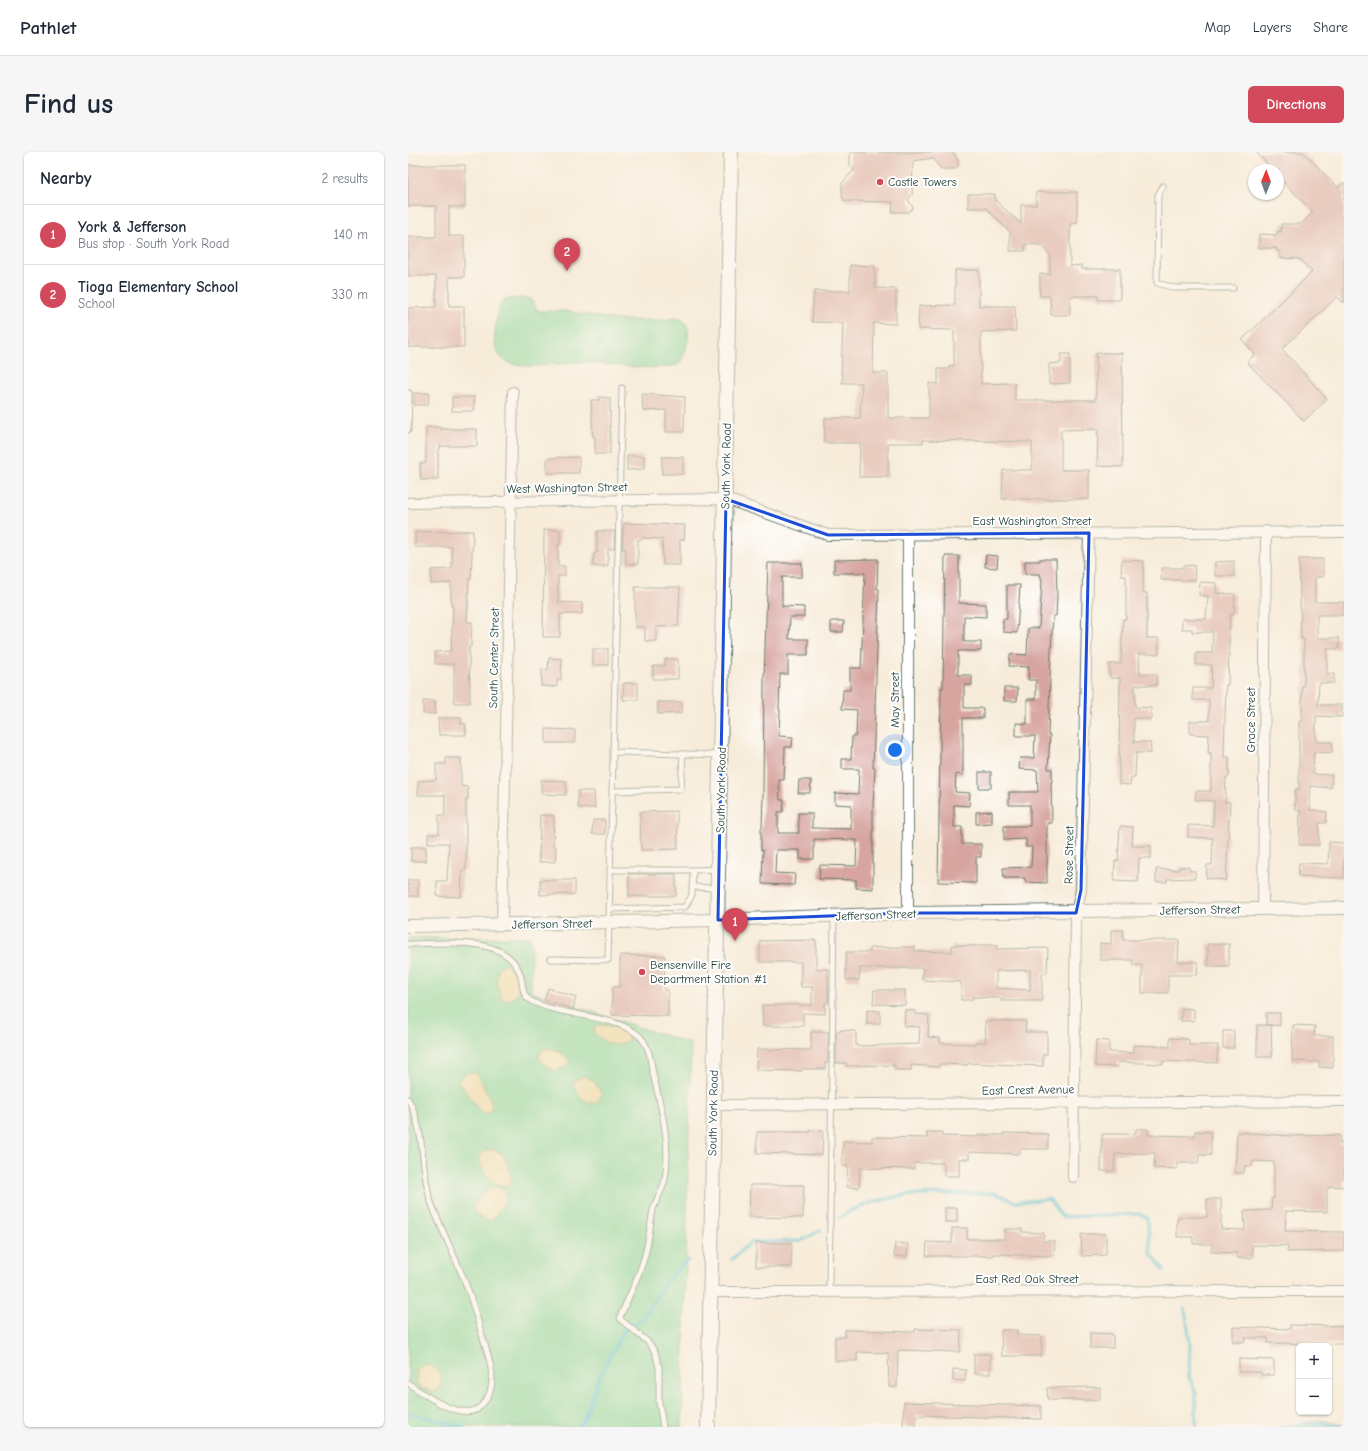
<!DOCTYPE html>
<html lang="en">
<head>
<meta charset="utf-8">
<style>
	body { margin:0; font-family:"Comic Neue",sans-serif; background:#f6f6f7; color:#1f2937 }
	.controls { position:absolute; right:12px; bottom:12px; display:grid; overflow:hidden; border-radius:6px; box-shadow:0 1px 3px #0004 }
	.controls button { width:36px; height:36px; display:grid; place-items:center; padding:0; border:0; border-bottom:1px solid #e0e1e3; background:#fff; color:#1f2937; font:20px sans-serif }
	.compass { position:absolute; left:840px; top:12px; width:36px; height:36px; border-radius:50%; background:#fff; box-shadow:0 1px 3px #0004; rotate:1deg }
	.you { position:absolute; left:487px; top:598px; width:14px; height:14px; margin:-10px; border:3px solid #fff; border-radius:50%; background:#1a73e8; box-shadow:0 0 0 6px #1a73e833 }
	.badge { display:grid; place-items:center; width:26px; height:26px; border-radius:50%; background:#d1495b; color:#fff; font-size:13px; font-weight:700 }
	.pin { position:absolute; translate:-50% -33px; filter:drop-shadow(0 1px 2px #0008) }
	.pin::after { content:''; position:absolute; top:21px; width:14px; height:12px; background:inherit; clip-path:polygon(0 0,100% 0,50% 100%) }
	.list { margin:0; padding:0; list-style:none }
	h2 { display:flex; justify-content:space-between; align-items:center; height:52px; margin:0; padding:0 16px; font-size:17px }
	h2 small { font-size:13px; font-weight:400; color:#747a83 }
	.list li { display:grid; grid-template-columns:26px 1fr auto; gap:12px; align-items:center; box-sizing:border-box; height:60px; padding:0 16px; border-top:1px solid #e0e1e3 }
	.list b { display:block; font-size:15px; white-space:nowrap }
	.list p { margin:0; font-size:13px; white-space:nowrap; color:#747a83 }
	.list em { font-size:13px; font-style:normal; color:#747a83 }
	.map { position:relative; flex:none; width:936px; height:1275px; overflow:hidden; border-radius:6px }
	header { display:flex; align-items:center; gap:24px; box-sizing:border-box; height:56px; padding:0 20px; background:#fff; border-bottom:1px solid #e0e1e3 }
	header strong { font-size:19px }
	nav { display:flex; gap:22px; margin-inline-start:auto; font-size:14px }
	.intro { display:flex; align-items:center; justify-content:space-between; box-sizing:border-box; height:96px; padding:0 24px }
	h1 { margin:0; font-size:28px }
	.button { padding:10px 18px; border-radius:6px; background:#d1495b; color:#fff; font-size:14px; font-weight:700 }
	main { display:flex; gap:24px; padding:0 24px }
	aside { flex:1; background:#fff; border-radius:6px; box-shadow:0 1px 3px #0004 }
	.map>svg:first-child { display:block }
	.green { fill:#84d99c; stroke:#528b68 }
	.sand { fill:#eeda9e; stroke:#868c69 }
	.water { fill:#5ac3d6; stroke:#3c8085 }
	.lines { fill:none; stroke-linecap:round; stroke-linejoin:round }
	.stream { stroke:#5ac3d6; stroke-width:3.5 }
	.building { fill:#d7a49f; fill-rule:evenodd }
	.service-casing { stroke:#6b7a6e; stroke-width:7 }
	.minor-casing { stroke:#6b7a6e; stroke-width:12 }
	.tertiary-casing { stroke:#6b7a6e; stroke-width:14 }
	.secondary-casing { stroke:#6b7a6e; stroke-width:16 }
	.service { stroke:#fff; stroke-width:5 }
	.minor { stroke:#fff; stroke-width:10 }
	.tertiary { stroke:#fff; stroke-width:12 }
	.secondary { stroke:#fff; stroke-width:14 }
	.marked { fill:none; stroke:#1d4ed8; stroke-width:3; stroke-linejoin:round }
	.poi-dot { fill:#d1495b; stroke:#fff; stroke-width:1.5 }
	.labels { text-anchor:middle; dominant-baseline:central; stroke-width:4; stroke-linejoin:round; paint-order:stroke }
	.poi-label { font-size:12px; fill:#1f3d34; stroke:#fff; text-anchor:start }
	.street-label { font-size:12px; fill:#1f3d34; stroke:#fff }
</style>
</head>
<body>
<header>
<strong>Pathlet</strong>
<nav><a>Map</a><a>Layers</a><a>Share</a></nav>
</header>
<div class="intro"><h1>Find us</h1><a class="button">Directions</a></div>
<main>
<aside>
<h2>Nearby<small>2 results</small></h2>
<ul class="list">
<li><span class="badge">1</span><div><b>York &amp; Jefferson</b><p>Bus stop · South York Road</p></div><em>140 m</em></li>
<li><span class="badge">2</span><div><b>Tioga Elementary School</b><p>School</p></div><em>330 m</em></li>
</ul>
</aside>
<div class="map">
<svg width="936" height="1275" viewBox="0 0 936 1275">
	<rect width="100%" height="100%" fill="#fff"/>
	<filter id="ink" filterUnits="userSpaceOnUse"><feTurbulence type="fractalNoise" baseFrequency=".025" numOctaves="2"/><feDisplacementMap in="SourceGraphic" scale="8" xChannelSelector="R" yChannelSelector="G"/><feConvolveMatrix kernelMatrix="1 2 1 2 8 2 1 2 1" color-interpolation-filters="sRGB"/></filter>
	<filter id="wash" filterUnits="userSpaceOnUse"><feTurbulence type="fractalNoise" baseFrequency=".012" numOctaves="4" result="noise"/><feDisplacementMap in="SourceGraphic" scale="16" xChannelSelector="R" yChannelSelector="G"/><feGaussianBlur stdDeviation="0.9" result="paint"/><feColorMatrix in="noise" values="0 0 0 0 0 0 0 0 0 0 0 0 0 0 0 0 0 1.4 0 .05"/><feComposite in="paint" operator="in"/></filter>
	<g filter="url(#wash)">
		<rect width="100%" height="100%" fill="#f7ecda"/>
		<g class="green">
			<path d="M115,146L123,147L130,159H158L207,168H257C289,157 282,196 271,212C247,221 201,211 174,210C147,209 82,231 87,182C88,170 89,158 96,147Z"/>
			<polygon points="123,785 123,840 283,892 274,1275 0,1275 0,786"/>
		</g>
		<g class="sand">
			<path d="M97,812C108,818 110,828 111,839L104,847L95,848C89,836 87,827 91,815Z"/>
			<path d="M193,873C203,874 213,875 220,883V888C207,898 195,890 186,880L187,874Z"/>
			<path d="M135,896C145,896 155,900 161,908L160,913L149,919C140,916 135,913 131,905Z"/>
			<polygon points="63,920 68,921 83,949 84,958 79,962 72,959 50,929 57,921"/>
			<polygon points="175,924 185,928 193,941 191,949 185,952 174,947 165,933 166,929"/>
			<path d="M85,997C87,998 92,1000 94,1002C99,1008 106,1025 102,1033C85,1037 74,1021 71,1006L77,999Z"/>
			<path d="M84,1035H90L98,1041L97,1049C91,1055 90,1064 82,1069L72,1065L66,1060L65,1053L76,1040Z"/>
			<path d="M16,1212C25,1212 29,1218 34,1224L31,1237L27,1240L13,1236L8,1230L9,1218Z"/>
		</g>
		<polygon class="water" points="912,1268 936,1273 936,1275 870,1275"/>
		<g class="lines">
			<g class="stream">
				<polyline points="431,1066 444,1058 465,1050 498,1043 587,1041 607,1050 641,1047 654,1065 732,1062 739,1066 743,1101 756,1118"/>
				<polyline points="324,1107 343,1090 393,1089 413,1078"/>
				<polyline points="777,1157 782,1192 781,1225 788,1241 788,1275"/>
				<polyline points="0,1261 55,1275"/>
				<polyline points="169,1275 175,1270 190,1227 216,1178 234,1167 260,1127 280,1108"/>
			</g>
		</g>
		<g id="blocks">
			<g class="building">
				<polygon points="442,0 545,0 550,9 550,14 547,17 533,17 525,6 505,9 504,43 500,47 505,56 500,60 484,60 485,50 437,49 434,45 434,31 446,18 442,14"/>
				<polygon points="848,0 895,0 930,36 936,30 936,151 929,145 874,197 919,247 896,269 839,210 847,202 834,188 904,120 892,107 872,106 872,99 868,99 869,96 851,96 851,82 869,83 869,79 873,80 873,72 893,72 905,60 870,24 870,18 865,18"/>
				<polygon points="0,13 57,13 57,55 41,55 41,84 56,84 56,125 41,125 41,154 56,154 56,195 0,195 0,156 28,155 28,124 0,124 0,85 28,85 28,54 0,54"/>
				<polygon points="628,40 669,40 669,71 662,72 662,114 674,113 674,117 712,117 712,148 690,148 690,144 662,144 662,163 643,163 642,144 632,144 632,122 642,122 642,103 634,93 617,92 617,99 602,99 602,80 578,56 560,56 560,42 587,42 587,48 613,72 613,53 628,53"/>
				<polygon points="442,113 467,114 467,136 488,137 488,172 466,171 465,221 480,221 480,266 521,266 521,231 530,232 530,217 541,217 541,214 546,214 546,178 510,177 511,154 547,153 547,118 571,118 571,154 607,154 608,179 573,180 573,232 607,231 607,248 688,248 688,201 714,201 715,315 689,314 690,277 653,278 653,318 681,318 681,347 594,347 595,318 624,318 624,290 515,288 515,291 480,291 480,325 451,325 452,291 416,291 417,266 452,266 454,231 434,231 435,222 433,222 435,171 404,170 406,139 442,139"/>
				<polygon points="653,202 662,202 662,231 641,232 641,212 653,211"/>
				<polygon points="6,241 21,241 20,253 6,253"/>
				<polygon points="234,242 277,245 276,280 258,280 258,258 235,259"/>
				<rect x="44" y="245" width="22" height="14"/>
				<polygon points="191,245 202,246 202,302 187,302 187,285 185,285 183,248 191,248"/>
				<polygon points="18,275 32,275 32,277 69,277 69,294 32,294 32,297 30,297 30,328 13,328 12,311 18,311"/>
				<polygon points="219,304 236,304 236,317 219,318"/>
				<polygon points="171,305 171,321 139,321 139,306"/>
				<rect x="254" y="305" width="21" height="17"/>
				<polygon points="216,371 277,373 276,388 272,387 272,413 255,413 254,387 234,386 234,387 230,388 230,412 218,412 218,397 214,397"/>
				<polygon points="136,378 152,378 152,393 150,393 150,414 157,414 157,424 150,424 150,450 174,451 174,462 152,462 152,485 135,485"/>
				<polygon points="65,379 63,427 61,427 59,470 64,470 63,495 61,495 62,551 46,551 46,512 27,512 27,500 43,499 45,454 43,454 43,431 23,432 23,418 44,417 44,395 7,395 7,380"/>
				<polygon points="189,379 207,379 206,397 200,397 200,414 185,414 186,401 189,401"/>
				<polygon points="578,403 590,404 589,416 577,415"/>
				<polygon points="537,404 551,404 551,451 578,452 578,465 556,464 556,490 573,490 573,499 550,499 550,523 564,523 564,533 556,533 556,556 575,556 575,566 555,566 555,623 548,622 547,640 562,641 561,654 546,653 546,675 554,675 554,692 573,692 573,705 568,705 568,731 530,730 533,536 535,536"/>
				<polygon points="470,407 469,437 471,437 465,616 467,616 465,653 465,737 448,736 448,728 411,727 412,713 448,714 449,688 406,687 406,707 392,707 392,698 368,698 367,721 387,722 386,733 354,732 355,698 353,698 353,676 354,676 355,644 356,526 360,411 394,411 394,425 374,425 374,454 396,455 396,465 382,465 381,487 400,487 400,503 380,503 380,522 372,522 371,558 372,558 371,584 385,585 384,595 377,595 376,628 371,628 372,648 376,648 375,660 370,660 370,681 391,681 390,661 404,661 404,676 443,677 443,653 427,652 427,641 450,642 451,617 434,617 434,607 443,607 444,584 448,584 449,558 434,557 435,538 442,538 442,516 453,516 457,421 426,421 426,408"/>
				<polygon points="632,407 648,407 649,445 648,464 645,464 643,499 640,583 642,583 640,617 644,617 644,630 643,630 644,671 639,671 639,731 617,730 617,726 596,726 595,716 623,715 624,695 618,695 618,687 596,688 596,674 622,674 622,653 601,653 601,640 630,640 629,618 611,617 612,606 626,606 627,584 608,584 608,571 619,572 619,547 628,547 628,528 620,528 621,515 601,514 602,502 619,503 620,476 631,476 634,429 632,422 617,422 617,409 632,409"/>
				<polygon points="891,407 915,407 915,425 907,425 907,450 936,450 936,463 909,463 909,486 931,486 931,497 919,497 919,522 926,521 926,531 911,531 910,553 934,553 934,565 908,564 908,590 924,590 924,601 906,600 905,622 924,623 923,636 902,634 902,658 919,660 918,671 911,671 911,693 891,693 892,658 887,658 887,638 891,638 891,569 894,569 894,534 896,534 896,487 893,487"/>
				<polygon points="714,408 736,409 735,441 739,441 739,486 750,486 751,502 731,502 732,522 749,522 749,533 727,533 727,555 743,556 743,567 726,566 726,590 742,590 743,601 728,601 727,625 723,625 722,633 711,632 712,526 702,526 701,512 713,512 715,467 718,467 718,424 713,424"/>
				<polygon points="826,409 826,424 807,424 807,410"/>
				<polygon points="786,413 787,428 753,428 754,416 775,416 775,414"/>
				<polygon points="792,430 808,431 808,441 827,442 826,463 822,462 820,533 818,533 817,567 816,605 821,605 821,625 818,625 817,650 822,650 818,728 798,726 799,713 804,713 805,686 780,685 780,673 805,674 806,649 787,648 788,639 803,639 803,601 800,601 801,583 782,582 782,569 801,569 801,548 785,548 785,536 803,536 804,513 788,513 788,501 804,501 805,480 784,480 784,477 774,477 774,467 798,467 800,444 791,443"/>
				<polygon points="599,433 612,433 609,481 595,480 595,467 599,467"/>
				<polygon points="227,435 272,435 270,474 248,475 248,489 237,489 237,475 227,475"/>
				<polygon points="423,469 436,469 435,480 423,480"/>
				<rect x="185" y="497" width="15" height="16"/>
				<polygon points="141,506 154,507 153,528 149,528 149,535 133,534 134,517 140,518"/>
				<polygon points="257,507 270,507 270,527 245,527 245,514 257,514"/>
				<polygon points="216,531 230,531 230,548 215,548"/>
				<polygon points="596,536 610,536 609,549 596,549"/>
				<rect x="15" y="549" width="12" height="13"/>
				<polygon points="250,550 274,550 274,561 250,562"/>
				<polygon points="30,566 53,566 53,572 57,571 58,583 31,583"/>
				<polygon points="138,577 167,578 167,591 138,591"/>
				<polygon points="38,606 53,606 53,634 60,635 60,647 58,647 58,718 54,718 53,745 29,744 29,729 39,729 41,691 20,691 20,682 31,682 31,663 37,663 37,643 10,643 10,629 28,628 28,612 38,612"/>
				<rect x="571" y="620" width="12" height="16"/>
				<polygon points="133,628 158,629 158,643 133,642"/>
				<polygon points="391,628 403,628 402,641 390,641"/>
				<polygon points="170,639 186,639 187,656 170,656"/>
				<polygon points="269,659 270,697 233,698 232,660"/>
				<polygon points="584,659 584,671 568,672 568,660"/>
				<polygon points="132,663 146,664 145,694 148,695 147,710 131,710"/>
				<polygon points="185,668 197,668 197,682 184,682"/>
				<polygon points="712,674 725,675 724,694 743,694 743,706 731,706 730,730 706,729 707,709 710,709"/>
				<polygon points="921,690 936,691 936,726 890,724 891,711 920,712"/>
				<rect x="3" y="695" width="15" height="14"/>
				<polygon points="771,715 781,715 782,719 787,719 787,726 759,727 759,730 748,730 748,717 771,718"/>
				<rect x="221" y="722" width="47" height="22"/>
				<rect x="0" y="728" width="10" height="16"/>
				<polygon points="132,728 167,728 167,742 132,743"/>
				<polygon points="703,778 715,778 715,788 771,788 770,810 790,810 789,823 760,823 760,841 734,841 734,813 725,813 725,808 692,808 692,791 703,792"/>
				<polygon points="408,788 408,817 420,817 420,851 417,851 417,862 395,861 395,874 355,874 354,853 404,853 404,835 393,835 393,810 352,810 352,789"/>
				<rect x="800" y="792" width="21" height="22"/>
				<path d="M544,793L573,794V793H589L588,797L640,796L639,821H634V849H593V846L564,845V848H553V830L514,828L515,816H452L451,828H438V800H462V796L490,795H507V799L544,800ZM622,818V838L588,836V819Z"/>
				<polygon points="212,803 257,804 256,838 260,838 260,864 204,863 204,835 212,835"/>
				<polygon points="140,836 168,845 165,857 136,848"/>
				<polygon points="466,838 497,838 497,853 465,852"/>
				<polygon points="774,856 786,857 786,869 773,869"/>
				<polygon points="459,858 472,859 472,872 459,872"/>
				<polygon points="497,858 507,859 507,862 521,863 520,885 532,886 532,891 567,892 567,890 578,890 577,869 618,869 617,880 639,880 639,902 635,902 635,914 560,911 560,913 531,912 531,915 503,913 503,918 487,918 487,913 438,914 438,911 428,911 428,880 432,880 432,878 448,879 448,894 511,892 512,875 496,874"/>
				<rect x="858" y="861" width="14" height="12"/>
				<polygon points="849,873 863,873 864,905 849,905"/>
				<polygon points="885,873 907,874 906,884 925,884 925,916 911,915 911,910 884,909"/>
				<rect x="815" y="879" width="11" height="17"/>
				<polygon points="403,880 420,880 420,911 417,911 417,917 394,917 394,919 348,918 349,897 403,898"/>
				<polygon points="762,886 781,887 781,893 810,893 809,911 755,909 755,912 710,910 710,915 687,914 688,888 701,889 701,900 725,901 725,893 762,895"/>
				<polygon points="728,977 740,977 740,983 787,984 787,979 803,980 803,1003 791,1003 790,1011 769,1011 769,1017 746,1016 747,1001 707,1002 706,1019 693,1019 694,982 720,982 728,981"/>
				<polygon points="402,978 415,979 414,1003 349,1001 349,980 402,980"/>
				<polygon points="519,980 534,980 533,984 570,985 570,983 595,983 595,981 640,982 640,997 612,997 612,1002 561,1000 561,1007 551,1007 551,1024 536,1024 536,1011 506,1011 506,1017 452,1016 451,1036 439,1035 440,1014 434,1014 435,989 464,990 464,985 519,986"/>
				<polygon points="829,980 882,984 932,983 932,992 936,992 936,1035 922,1034 922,1036 919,1036 919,1060 878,1059 877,1079 936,1080 936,1099 879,1100 880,1094 844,1093 844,1106 829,1106 829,1101 803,1100 804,1092 785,1092 785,1085 769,1085 769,1065 799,1065 799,1047 813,1047 813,1077 837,1078 836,1059 863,1058 864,1046 866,1046 866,1010 845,1009 844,1014 837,1014 836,1021 827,1021"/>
				<polygon points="342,1033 396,1033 395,1066 341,1065"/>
				<rect x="537" y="1056" width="12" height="14"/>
				<polygon points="544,1076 559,1076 559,1087 597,1087 597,1077 614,1077 614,1080 636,1081 635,1089 647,1089 646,1104 585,1102 585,1104 518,1104 519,1090 544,1091"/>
				<polygon points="673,1082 698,1082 698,1103 674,1104"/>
				<polygon points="348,1091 384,1091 383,1115 348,1115"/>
				<polygon points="487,1091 500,1092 499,1105 486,1104"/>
				<polygon points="882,1173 936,1174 935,1192 860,1191 860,1186 837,1186 837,1190 825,1190 825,1175 882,1177"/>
				<polygon points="507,1177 553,1178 552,1200 490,1198 489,1235 481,1235 480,1201 449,1200 449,1209 427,1209 427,1185 437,1185 437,1178 507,1180"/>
				<polygon points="593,1178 609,1178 609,1183 634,1184 633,1204 594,1204"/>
				<polygon points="682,1181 705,1182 705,1196 682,1196"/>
				<rect x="566" y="1202" width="16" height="20"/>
				<polygon points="831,1207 866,1208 866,1223 853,1223 853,1220 831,1220"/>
				<polygon points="545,1217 558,1218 557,1229 545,1228"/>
				<polygon points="692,1235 692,1248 640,1248 639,1236"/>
				<polygon points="496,1250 633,1254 633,1267 508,1263 507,1275 495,1275"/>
			</g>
		</g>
	</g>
	<g filter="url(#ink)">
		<use href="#blocks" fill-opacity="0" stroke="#6b7a6e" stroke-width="1"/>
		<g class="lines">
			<g class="service-casing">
				<g id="service">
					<polyline points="755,34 750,43 749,131 767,136 825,136"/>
					<polyline points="0,278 1,241"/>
					<polyline points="205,600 310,603"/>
					<polyline points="204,639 273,637 275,602"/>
					<polyline points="285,718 310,717"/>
					<polyline points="284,735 309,736"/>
					<polyline points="201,757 277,755 284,743 285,718 202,718"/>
					<path d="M0,792C32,792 95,782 111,819C116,829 112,843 123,849C152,864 206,863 229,882C243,893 242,910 246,926C254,959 263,993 257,1027C255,1038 248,1047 245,1058C242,1073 241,1088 237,1103C231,1125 221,1144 212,1165L213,1168L240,1190L247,1200L251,1215V1250L255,1275"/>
					<polyline points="142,807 200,808 214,236"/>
					<path d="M0,947C18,979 12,1017 23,1050C32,1075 45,1100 55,1125C63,1144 68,1163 74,1183C78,1197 84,1211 84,1227C84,1237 80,1247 73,1254C56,1272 15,1242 0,1231"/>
					<polyline points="421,1140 426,764"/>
				</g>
			</g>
			<g class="minor-casing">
				<g id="minor">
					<polyline points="0,351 318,347 420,383 936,380"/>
					<polyline points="855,757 858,379"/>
					<polyline points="500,761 500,383"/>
					<polyline points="94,773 105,240"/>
					<polyline points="305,953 936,949"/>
					<polyline points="665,1025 668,761 673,738 681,381"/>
					<polyline points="302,1140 936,1139"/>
				</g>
			</g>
			<g class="tertiary-casing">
				<polyline id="tertiary" points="0,774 310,768 500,761 936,756"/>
			</g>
			<g class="secondary-casing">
				<polyline id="secondary" points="300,1275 323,0"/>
			</g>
			<use href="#service" class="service"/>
			<use href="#minor" class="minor"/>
			<use href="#tertiary" class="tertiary"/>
			<use href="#secondary" class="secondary"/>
		</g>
	</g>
	<path d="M0 0H936V1275H0ZM318,347L420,383L681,381L673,738L668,761H500L310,768Z" fill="#f7ecda" fill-opacity=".55" fill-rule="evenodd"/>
	<path class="marked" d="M318,347L420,383L681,381L673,738L668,761H500L310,768Z"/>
	<g class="poi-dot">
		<circle cx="472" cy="30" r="4"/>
		<circle cx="234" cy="820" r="4"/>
	</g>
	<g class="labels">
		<g class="poi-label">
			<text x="480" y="30">Castle Towers</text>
			<text x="242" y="813">Bensenville Fire<tspan x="242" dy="14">Department Station #1</tspan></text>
		</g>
		<g class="street-label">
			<text transform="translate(318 314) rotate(-89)">South York Road</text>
			<text transform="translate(159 336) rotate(-1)">West Washington Street</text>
			<text x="624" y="369">East Washington Street</text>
			<text transform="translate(86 506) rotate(-89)">South Center Street</text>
			<text transform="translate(487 548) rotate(-90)">May Street</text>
			<text transform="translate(843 568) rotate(-90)">Grace Street</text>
			<text transform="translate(313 638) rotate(-89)">South York Road</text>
			<text transform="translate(661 703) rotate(-89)">Rose Street</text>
			<text transform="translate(792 758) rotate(-1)">Jefferson Street</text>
			<text transform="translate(468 763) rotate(-2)">Jefferson Street</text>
			<text transform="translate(144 772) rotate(-1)">Jefferson Street</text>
			<text transform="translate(620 938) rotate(-1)">East Crest Avenue</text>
			<text transform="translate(305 961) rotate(-89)">South York Road</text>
			<text x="619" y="1127">East Red Oak Street</text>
		</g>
	</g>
</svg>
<div class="controls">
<button>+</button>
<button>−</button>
</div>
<svg class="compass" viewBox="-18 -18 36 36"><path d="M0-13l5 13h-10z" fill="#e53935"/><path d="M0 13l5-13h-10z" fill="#747a83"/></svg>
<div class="you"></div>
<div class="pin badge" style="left:327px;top:789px">1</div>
<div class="pin badge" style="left:159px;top:119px">2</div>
</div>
</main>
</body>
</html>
